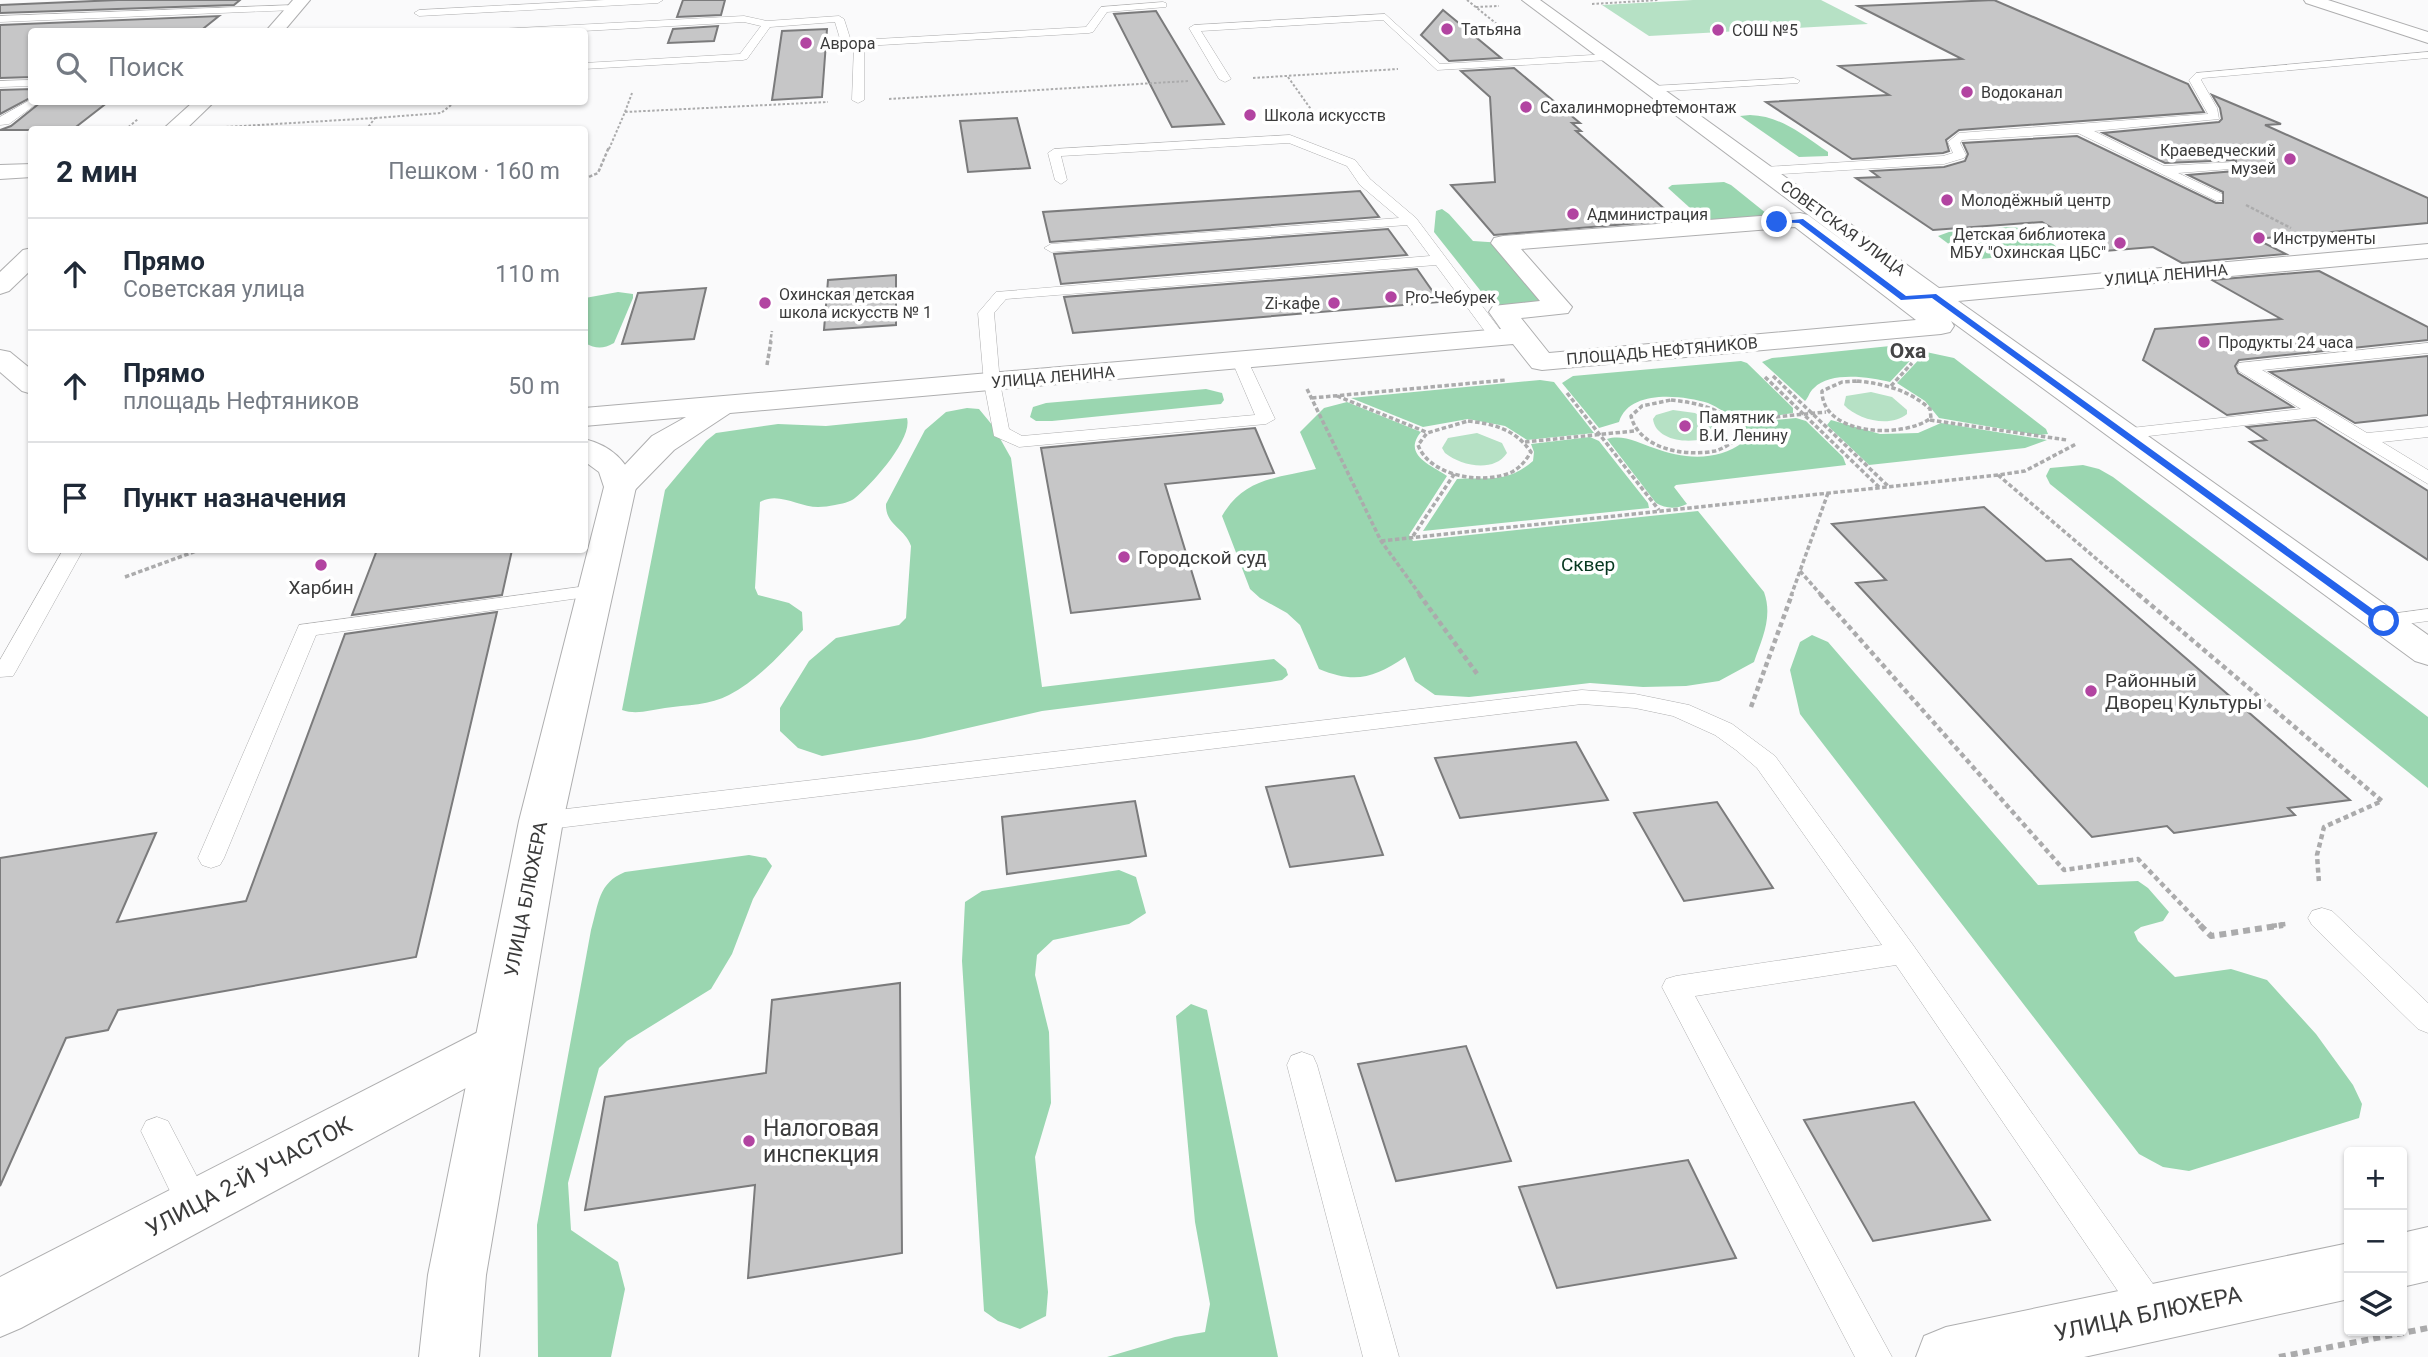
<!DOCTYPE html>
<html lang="ru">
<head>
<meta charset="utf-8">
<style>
	body { margin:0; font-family:Roboto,sans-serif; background:#f6f6f7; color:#1f2937 }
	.controls { position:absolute; right:21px; bottom:21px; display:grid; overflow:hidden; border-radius:7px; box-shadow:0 2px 5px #0004 }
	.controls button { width:63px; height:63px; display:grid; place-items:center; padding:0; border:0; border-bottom:2px solid #e0e1e3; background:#fff; color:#1f2937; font:35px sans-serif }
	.stop { position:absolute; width:21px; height:21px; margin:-16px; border:5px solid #2563eb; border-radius:50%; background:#fff }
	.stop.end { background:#2563eb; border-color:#fff; box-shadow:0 2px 7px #0008 }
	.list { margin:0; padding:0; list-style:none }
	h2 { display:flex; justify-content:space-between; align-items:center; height:91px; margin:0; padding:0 28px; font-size:30px }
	h2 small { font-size:23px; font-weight:400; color:#747a83 }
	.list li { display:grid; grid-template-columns:46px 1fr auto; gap:21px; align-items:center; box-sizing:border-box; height:112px; padding:0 28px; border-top:2px solid #e0e1e3 }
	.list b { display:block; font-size:26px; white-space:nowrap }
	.list p { margin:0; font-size:23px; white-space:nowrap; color:#747a83 }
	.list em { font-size:23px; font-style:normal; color:#747a83 }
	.icon { flex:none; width:38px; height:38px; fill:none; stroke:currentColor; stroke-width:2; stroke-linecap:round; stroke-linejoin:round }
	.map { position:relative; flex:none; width:2428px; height:1357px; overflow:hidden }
	.search { position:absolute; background:#fff; box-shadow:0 2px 5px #0004; left:28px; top:28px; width:560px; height:77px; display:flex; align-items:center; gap:18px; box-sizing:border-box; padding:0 24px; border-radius:7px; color:#747a83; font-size:26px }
	.panel { position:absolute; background:#fff; box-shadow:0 2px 5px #0004; left:28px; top:126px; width:560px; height:427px; border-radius:7px }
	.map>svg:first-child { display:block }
	.green { fill:#b6e1c5 }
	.forest { fill:#9ad6b0 }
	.building { fill:#c6c6c7; stroke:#7b7b7c; stroke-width:2 }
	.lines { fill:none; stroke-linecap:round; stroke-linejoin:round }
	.lane-casing { stroke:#aeaeaf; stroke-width:1 }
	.street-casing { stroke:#aeaeaf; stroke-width:2 }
	.secondary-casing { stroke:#aeaeaf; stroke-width:2 }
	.path-far4 { stroke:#ababac; stroke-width:2; stroke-dasharray:2.5 2; stroke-linecap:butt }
	.path-far3 { stroke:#ababac; stroke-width:2.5; stroke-dasharray:3.5 2; stroke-linecap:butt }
	.path-far2 { stroke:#ababac; stroke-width:3.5; stroke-dasharray:4.5 2.5; stroke-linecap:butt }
	.path-far1 { stroke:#ababac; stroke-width:4.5; stroke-dasharray:5 3.5; stroke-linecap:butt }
	.path { stroke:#ababac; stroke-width:6; stroke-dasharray:7 5; stroke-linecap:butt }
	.lane { fill:#fff; fill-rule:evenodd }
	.street { fill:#fff; fill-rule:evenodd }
	.secondary { fill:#fff; fill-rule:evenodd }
	.route { fill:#2563eb }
	.poi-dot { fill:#b244a1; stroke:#fff; stroke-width:2.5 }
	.labels { text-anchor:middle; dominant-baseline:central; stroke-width:7; stroke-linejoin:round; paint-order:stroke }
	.far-poi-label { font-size:16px; fill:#3b3b3b; stroke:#fff; text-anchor:start }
	.far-street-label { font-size:16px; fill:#3b3b3b; stroke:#fff }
	.poi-label { font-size:19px; fill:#3b3b3b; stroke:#fff; text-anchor:start }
	.park-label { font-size:19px; fill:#06371f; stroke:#fff }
	.street-label { font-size:19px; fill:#3b3b3b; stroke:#fff }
	.far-district-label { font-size:21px; font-weight:bold; fill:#444445; stroke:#fff }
	.near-poi-label { font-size:23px; fill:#3b3b3b; stroke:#fff; text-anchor:start }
	.near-street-label { font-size:23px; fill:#3b3b3b; stroke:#fff }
</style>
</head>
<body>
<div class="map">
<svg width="2428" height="1357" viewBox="0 0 2428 1357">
	<rect width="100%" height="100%" fill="#fafafb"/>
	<g class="green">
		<polygon points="1693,0 1821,0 1868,24 1649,36 1602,5"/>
		<path d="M1871,392L1892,397L1907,410V414C1890,428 1858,420 1844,405L1846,396Z"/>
		<path d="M1673,410L1695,413L1715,425V434C1699,445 1656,444 1653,419L1656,415Z"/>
		<path d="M1477,433L1502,443L1507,453C1494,473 1461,466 1445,453L1442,448L1448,438Z"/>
	</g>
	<g class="forest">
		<path d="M1750,115C1779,116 1799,132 1822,148L1828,152V156L1799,157L1740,116Z"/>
		<polygon points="1724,182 1731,185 1777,222 1711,227 1668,188 1672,185"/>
		<polygon points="1442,209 1449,214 1473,241 1503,243 1559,307 1495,309 1434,232 1436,211"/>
		<path d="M2009,227C2028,228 2044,235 2058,248L2057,252L1980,259L1962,254L1938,236L1949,232Z"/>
		<path d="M618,292L633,294V298L614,343C603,349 596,349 585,343V298Z"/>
		<path d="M1900,345L1917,348L1920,350L1890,382C1870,377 1830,371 1814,388C1809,392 1809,397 1805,401L1762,362L1772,358Z"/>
		<polygon points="1926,352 1954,358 2046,429 2048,434 2039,435 1939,418 1925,401 1897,383"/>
		<path d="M1741,361L1747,363L1793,408V413C1780,415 1750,420 1738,417C1727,415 1718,407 1708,403C1682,395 1629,389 1619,422L1599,428L1562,383L1573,376Z"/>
		<polygon points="1540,380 1554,382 1594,433 1527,440 1505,426 1468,419 1423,427 1351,398"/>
		<polygon points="1206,389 1222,393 1224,400 1221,404 1052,421 1036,421 1030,417 1033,407 1046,403"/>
		<path d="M1347,402L1421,432C1402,455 1431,465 1447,476L1409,535L1413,541L1698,511L1764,592C1773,617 1762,639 1754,662L1719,681L1686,686L1643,687L1590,683L1469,697L1435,695L1415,681L1405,657C1374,678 1355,684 1319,669L1300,625L1287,613L1260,598L1250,589L1222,516C1244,478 1277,478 1316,469L1300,432L1324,408Z"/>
		<path d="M967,408L979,409L993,426L1011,458L1042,687L1274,659L1286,669L1288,675L1282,680L1270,682L1042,711L920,739L822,756L798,748L780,731V708L809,661L836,638L899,625L906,618L911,546C905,528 885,525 886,504L925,430L946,412Z"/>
		<path d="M907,418C913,439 871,485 855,498C850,502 841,504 835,505C829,506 824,507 818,507C799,507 778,491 760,502L755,588L758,595L789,603L802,612L803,630C782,653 758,680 729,695C711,705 686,705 665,708C651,710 636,715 622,710L665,490L706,441L716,433L778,424L826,426Z"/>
		<path d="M1796,418L1806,421L1843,457L1846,465L1676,485L1674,487L1687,504C1677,509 1666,509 1656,503L1607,439C1623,434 1639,443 1654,448C1682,459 1718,462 1743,442L1742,423Z"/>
		<polygon points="1831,420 1880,434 1918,433 1941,423 2047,440 2025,448 1869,465 1827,425"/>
		<path d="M1590,437L1599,441L1648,503L1649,508L1423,531L1457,479C1488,477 1506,484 1533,461L1534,452L1531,444Z"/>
		<polygon points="2083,465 2099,469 2113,477 2428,717 2428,788 2050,484 2046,476 2050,468"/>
		<polygon points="1812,635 1828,642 2038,885 2138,881 2148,888 2169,912 2163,921 2141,927 2134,932 2138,941 2175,977 2231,969 2267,980 2316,1034 2353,1085 2362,1104 2359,1118 2189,1171 2163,1167 2139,1154 1800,714 1790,670 1800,642"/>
		<path d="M749,855L766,858L772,866L753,899L732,954L711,989L627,1041L599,1068L568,1183L571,1230L618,1262L625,1289L611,1357H538L537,1225L591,930C599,903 598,883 625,872Z"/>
		<polygon points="1119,870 1136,877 1146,913 1129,924 1053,940 1037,955 1035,975 1049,1032 1051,1103 1035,1157 1048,1292 1046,1316 1020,1329 998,1321 984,1311 962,961 965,902 982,891"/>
		<polygon points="1191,1004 1207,1010 1278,1357 1107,1357 1175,1337 1205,1332 1210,1304 1195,1222 1176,1016"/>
	</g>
	<g class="building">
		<polygon points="118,0 240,0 234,5 0,13 0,5"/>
		<polygon points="683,0 725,0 721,15 677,17"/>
		<polygon points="1994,0 2188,84 2204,112 1959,130 1946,140 1949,151 1943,153 1852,159 1766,102 1889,95 1839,66 1962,59 1858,6"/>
		<polygon points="1443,10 1501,58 1449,61 1421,35"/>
		<polygon points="1156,11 1224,124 1172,127 1114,14"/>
		<polygon points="219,16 199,32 32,32 32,77 0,78 0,25"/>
		<polygon points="718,26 714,41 668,43 673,29"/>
		<polygon points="827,29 822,97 772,100 782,31"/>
		<polygon points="1514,68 1580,123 1572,123 1581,131 1576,131 1677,220 1494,235 1451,185 1495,182 1490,97 1461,71"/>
		<polygon points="32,89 32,97 0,114 0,90"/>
		<polygon points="2212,95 2281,124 2265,125 2428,198 2428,223 2256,239 2286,254 2182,263 2153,247 2092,252 2042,222 1933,230 1856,178 1879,177 1871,171 1944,167 1965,161 1968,154 1963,143 2077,136 2216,203 2223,203 2223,192 2188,175 2235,171 2236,160 2165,163 2103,133 2219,122 2222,119 2220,108"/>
		<polygon points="41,102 108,102 72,130 0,130 11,126"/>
		<polygon points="1017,118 1030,168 968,172 960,121"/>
		<polygon points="1360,191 1379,217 1050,242 1043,212"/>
		<polygon points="1388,229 1407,255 1061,284 1054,254"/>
		<polygon points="1417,269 1440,302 1073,333 1064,297"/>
		<polygon points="2319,271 2428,327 2428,340 2239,360 2235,366 2238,373 2293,407 2227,415 2143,360 2155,329 2281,319 2212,280"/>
		<polygon points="896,275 896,325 824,330 828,280"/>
		<polygon points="706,288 694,339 622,344 638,293"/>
		<polygon points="2428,356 2428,415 2355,423 2270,372"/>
		<polygon points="2315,420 2428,491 2428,560 2250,442 2266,440 2247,427"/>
		<polygon points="1255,428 1274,473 1165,484 1200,599 1071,613 1041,448"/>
		<polygon points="1984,507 2046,561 2071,559 2350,800 2288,808 2295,815 2174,833 2167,826 2092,837 1856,583 1886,580 1832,524"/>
		<polygon points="377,550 512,550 502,595 352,615"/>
		<polygon points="497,612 416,957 118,1010 108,1030 66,1038 0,1186 0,858 156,833 117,922 246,901 345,634"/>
		<polygon points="1576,742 1608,800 1460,818 1435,758"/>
		<polygon points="1354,776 1383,855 1290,867 1266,787"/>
		<polygon points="1135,801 1146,856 1007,874 1002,817"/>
		<polygon points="1717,802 1773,888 1684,901 1634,813"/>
		<polygon points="900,983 902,1253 748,1278 755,1185 585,1210 605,1097 766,1073 772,1000"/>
		<polygon points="1466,1046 1511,1161 1396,1181 1358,1064"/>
		<polygon points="1914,1102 1990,1220 1873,1241 1804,1120"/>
		<polygon points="1688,1160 1736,1258 1557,1288 1519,1187"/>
	</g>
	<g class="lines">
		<g class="lane-casing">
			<g id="lane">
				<polygon points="605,0 663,0 658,3 419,16 414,13 419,10"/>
				<polygon points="1163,2 1166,3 1166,7 1107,12 1093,32 1089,33 864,46 864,100 858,103 852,100 854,45 841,42 835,22 770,27 747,59 743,60 584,69 584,63 740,54 761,26 744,22 565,32 494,32 499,29 744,16 767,21 839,16 844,19 850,38 859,40 1086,27 1101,7"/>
				<polygon points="297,5 297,9 294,10 0,22 0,16"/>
				<polygon points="1385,14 1440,64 1609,54 1614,57 1609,60 1437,70 1383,20 1201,31 1231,79 1225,82 1219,79 1189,28 1194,25"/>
				<polygon points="2428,52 2428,58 2203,78 2201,80 2217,108 2219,119 2094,131 2164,166 2234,162 2234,168 2230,169 2178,173 2222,194 2222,200 2217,201 2078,133 1962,140 1960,143 1966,155 1964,158 1944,164 1765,175 1759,171 1765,167 1943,156 1953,153 1948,142 1959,133 2208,114 2189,80 2196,73"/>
				<polygon points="1794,78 1800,81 1798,83 1653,92 1647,89 1653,86"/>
				<polygon points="32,80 32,86 0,87 0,81"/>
				<polygon points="32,99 32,102 39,102 9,124 0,125 0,117"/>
				<polygon points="1290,135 1355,160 1370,179 1416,218 1504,335 1506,338 1504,341 1492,341 1436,265 1006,299 994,313 1000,383 1009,429 1022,436 1255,415 1232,361 1240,356 1248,361 1275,419 1266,424 1019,447 994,436 984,383 978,313 996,292 1430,256 1407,225 1051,252 1044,248 1051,244 1399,218 1360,185 1347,166 1289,143 1061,156 1067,180 1061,184 1055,180 1048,153 1054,149"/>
				<polygon points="2428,343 2428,353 2262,370 2367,433 2428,427 2428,437 2382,442 2428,470 2428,484 2316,417 2122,439 2113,434 2122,429 2301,409 2239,371 2237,367 2239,363"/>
				<polygon points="63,550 83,550 16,671 13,676 0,677 0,660"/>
				<polygon points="594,585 601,587 605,591 601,595 316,635 224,858 220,865 211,868 202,865 198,858 299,625"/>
				<polygon points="2428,609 2428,621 2384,627 2376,626 2373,621 2376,616"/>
				<polygon points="1582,690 1635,694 1689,705 1732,724 1775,756 1913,945 2165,1301 2171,1313 2165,1325 2153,1330 2141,1325 1896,965 1695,996 1892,1357 1855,1357 1662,987 1666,979 1676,976 1882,945 1757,768 1736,750 1715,735 1673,716 1635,708 1582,704 541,830 532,827 528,821 532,815 541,812"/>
				<polygon points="2322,908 2332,911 2428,1003 2428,1033 2418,1029 2312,925 2308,918 2312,911"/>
				<polygon points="1302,1052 1313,1056 1317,1065 1399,1357 1363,1357 1287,1065 1291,1056"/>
				<polygon points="157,1117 168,1121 206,1194 211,1205 206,1216 194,1220 182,1216 141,1131 146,1121"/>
			</g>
		</g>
		<g class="street-casing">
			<g id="street">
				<path d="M1522,0H1540L1939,288L2428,244V258L1958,301L2428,635V665L2415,661L1951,321L1954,326L1950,332L1941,334L1542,370L1532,368L1513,344L730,413L674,450L631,494L620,497L609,494L604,487L652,436L686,417L584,426V408L1501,329L1489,312L1493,306L1540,301L1491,243L1494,238L1503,236L1800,213L1808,215L1858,252ZM1795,227L1916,320L1549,353L1521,318L1568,313L1572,307L1521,249Z"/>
				<polygon points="2304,0 2328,0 2428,32 2428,43 2306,3"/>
				<polygon points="32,164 32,177 0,179 0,165"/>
				<polygon points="498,1025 516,1031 523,1046 516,1061 21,1328 0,1337 0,1277 480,1031"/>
			</g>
		</g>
		<g class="secondary-casing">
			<g id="secondary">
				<polygon points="293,0 310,0 283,32 265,32"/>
				<polygon points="193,102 214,102 185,130 162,130"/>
				<polygon points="32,248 32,269 9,291 0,294 0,272 23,250"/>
				<polygon points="0,350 10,352 32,370 32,394 22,391 0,372"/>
				<path d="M584,439C610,445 628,461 636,487L563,821L486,1275L479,1357H419L428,1275L519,821L604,487L599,472L584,461Z"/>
				<polygon points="2428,1227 2428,1281 2402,1287 2402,1233"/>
				<polygon points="2349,1243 2349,1299 2084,1357 1916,1357 1924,1336 1946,1327"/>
			</g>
		</g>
		<g class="path-far4">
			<polyline points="1467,0 1508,33"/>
			<polyline points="1592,4 1659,0"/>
			<polyline points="1476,7 1499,6"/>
			<polyline points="1288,77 1315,115"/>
			<polyline points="1253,78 1398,69"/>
			<polyline points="889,99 1188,81"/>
			<polyline points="625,112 632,93"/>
			<polyline points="375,118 441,113 455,102"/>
			<polyline points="226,127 375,118 366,130"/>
			<polyline points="125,130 138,119"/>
			<polyline points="609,149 625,112 828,102"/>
		</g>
		<g class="path-far3">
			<polyline points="584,179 598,173 609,147"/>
			<polyline points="2246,205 2291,228"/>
			<polyline points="770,343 772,331"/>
		</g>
		<g class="path-far2">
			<polyline points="767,365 771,341"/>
			<polyline points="1773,376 1888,486"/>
			<polyline points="1765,377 1879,487"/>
			<path d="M1857,381C1885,384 1909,390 1930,409L1931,418C1903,439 1822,436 1822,391L1842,382Z"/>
			<polyline points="1891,386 1912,363"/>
			<polyline points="1307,389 1381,541 1421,596"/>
			<polyline points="1567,393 1659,510"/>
			<polyline points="1337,396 1426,432"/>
			<polyline points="1312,398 1506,380"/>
			<path d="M1671,400C1698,403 1722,408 1740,429L1739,438C1731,443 1723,449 1715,451C1685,457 1639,449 1631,416L1642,406Z"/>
			<polyline points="1930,420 2067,440"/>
			<path d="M1468,421C1494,424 1515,429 1531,452C1526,460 1521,467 1512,472C1484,485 1430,477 1418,445L1427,433Z"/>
			<polyline points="1734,421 1826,412"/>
			<polyline points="1525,442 1634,431"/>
			<polyline points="1998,475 2140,596"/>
			<polyline points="1413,536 1455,473"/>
			<polyline points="1381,541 1998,475 2025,471 2076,444"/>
			<polyline points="1800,571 1822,596"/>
			<polyline points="125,577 199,550"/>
			<polyline points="1791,596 1828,493"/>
		</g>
		<g class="path-far1">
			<polyline points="1419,594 1478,675"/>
			<polyline points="1820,594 2064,870 2138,859 2202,926"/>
			<polyline points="2138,594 2382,801 2324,827 2317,855 2319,883"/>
			<polyline points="1751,707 1792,594"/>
			<polyline points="2272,926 2286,924"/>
		</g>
		<g class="path">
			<polyline points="2200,925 2211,936 2283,925"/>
			<polyline points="2279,1357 2428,1328"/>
		</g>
		<use href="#lane" class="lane"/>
		<use href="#street" class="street"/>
		<use href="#secondary" class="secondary"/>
	</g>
	<polygon class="route" points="1803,219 1906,296 1936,294 2389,621 2380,624 1932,298 1901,300 1799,223 1774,222"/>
	<g class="poi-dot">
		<circle cx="1447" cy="29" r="7"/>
		<circle cx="1718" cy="30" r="7"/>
		<circle cx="806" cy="43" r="7"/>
		<circle cx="1967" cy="92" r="7"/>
		<circle cx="1526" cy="107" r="7"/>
		<circle cx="1250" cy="115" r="7"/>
		<circle cx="2290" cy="159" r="7"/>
		<circle cx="1947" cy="200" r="7"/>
		<circle cx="1573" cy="214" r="7"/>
		<circle cx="2259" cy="238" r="7"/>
		<circle cx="2120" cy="243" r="7"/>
		<circle cx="1391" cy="297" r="7"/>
		<circle cx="765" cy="303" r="7"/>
		<circle cx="1334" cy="303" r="7"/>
		<circle cx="2204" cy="342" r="7"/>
		<circle cx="1685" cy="426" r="7"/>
		<circle cx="1124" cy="557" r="7"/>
		<circle cx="321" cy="565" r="7"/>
		<circle cx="2091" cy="691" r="7"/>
		<circle cx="749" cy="1141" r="7"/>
	</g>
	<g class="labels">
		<g class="far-poi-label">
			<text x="1461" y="29">Татьяна</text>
			<text x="1732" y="30">СОШ №5</text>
			<text x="820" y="43">Аврора</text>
			<text x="1981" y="92">Водоканал</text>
			<text x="1540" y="107">Сахалинморнефтемонтаж</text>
			<text x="1264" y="115">Школа искусств</text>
			<text x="2276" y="150" text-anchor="end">Краеведческий<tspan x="2276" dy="18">музей</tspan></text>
			<text x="1961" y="200">Молодёжный центр</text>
			<text x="1587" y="214">Администрация</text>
			<text x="2106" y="234" text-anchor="end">Детская библиотека<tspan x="2106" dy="18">МБУ "Охинская ЦБС"</tspan></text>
			<text x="2273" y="238">Инструменты</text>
			<text x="779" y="294">Охинская детская<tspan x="779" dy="18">школа искусств № 1</tspan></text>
			<text x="1405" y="297">Pro-Чебурек</text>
			<text x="1320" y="303" text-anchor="end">Zi-кафе</text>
			<text x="2218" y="342">Продукты 24 часа</text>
			<text x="1699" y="417">Памятник<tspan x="1699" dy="18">В.И. Ленину</tspan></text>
		</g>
		<g class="far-street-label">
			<text transform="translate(1843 228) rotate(36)">СОВЕТСКАЯ УЛИЦА</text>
			<text transform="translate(2166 275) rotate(-5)">УЛИЦА ЛЕНИНА</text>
			<text transform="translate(1662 351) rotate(-5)">ПЛОЩАДЬ НЕФТЯНИКОВ</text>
			<text transform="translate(1053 377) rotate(-5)">УЛИЦА ЛЕНИНА</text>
		</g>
		<g class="poi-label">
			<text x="1138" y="557">Городской суд</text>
			<text x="321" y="587" text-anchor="middle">Харбин</text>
			<text x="2105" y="680">Районный<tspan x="2105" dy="22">Дворец Культуры</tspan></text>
		</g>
		<g class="park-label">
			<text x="1588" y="564">Сквер</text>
		</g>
		<g class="street-label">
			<text transform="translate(526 899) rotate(-79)">УЛИЦА БЛЮХЕРА</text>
		</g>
		<g class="far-district-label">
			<text x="1908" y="351">Оха</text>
		</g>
		<g class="near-poi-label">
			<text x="763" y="1128">Налоговая<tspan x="763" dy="26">инспекция</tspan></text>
		</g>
		<g class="near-street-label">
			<text transform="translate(249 1177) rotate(-28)">УЛИЦА 2-Й УЧАСТОК</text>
			<text transform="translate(2148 1314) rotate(-12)">УЛИЦА БЛЮХЕРА</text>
		</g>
	</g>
</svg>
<div class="controls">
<button>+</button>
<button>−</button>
<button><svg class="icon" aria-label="layers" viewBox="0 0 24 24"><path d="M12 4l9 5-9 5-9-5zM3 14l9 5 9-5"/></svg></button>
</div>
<div class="stop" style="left:2384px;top:621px"></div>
<div class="stop end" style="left:1777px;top:222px"></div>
<div class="search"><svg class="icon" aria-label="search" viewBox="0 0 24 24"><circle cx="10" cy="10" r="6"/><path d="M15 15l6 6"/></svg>Поиск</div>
<section class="panel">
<h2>2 мин<small>Пешком · 160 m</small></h2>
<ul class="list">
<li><svg class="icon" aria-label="ahead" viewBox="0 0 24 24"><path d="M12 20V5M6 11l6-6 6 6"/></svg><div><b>Прямо</b><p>Советская улица</p></div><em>110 m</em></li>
<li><svg class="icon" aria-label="ahead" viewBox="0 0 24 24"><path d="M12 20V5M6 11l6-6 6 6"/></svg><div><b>Прямо</b><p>площадь Нефтяников</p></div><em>50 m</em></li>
<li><svg class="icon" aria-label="arrive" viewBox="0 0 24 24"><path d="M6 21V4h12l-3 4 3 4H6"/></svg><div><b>Пункт назначения</b></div></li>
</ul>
</section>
</div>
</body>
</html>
